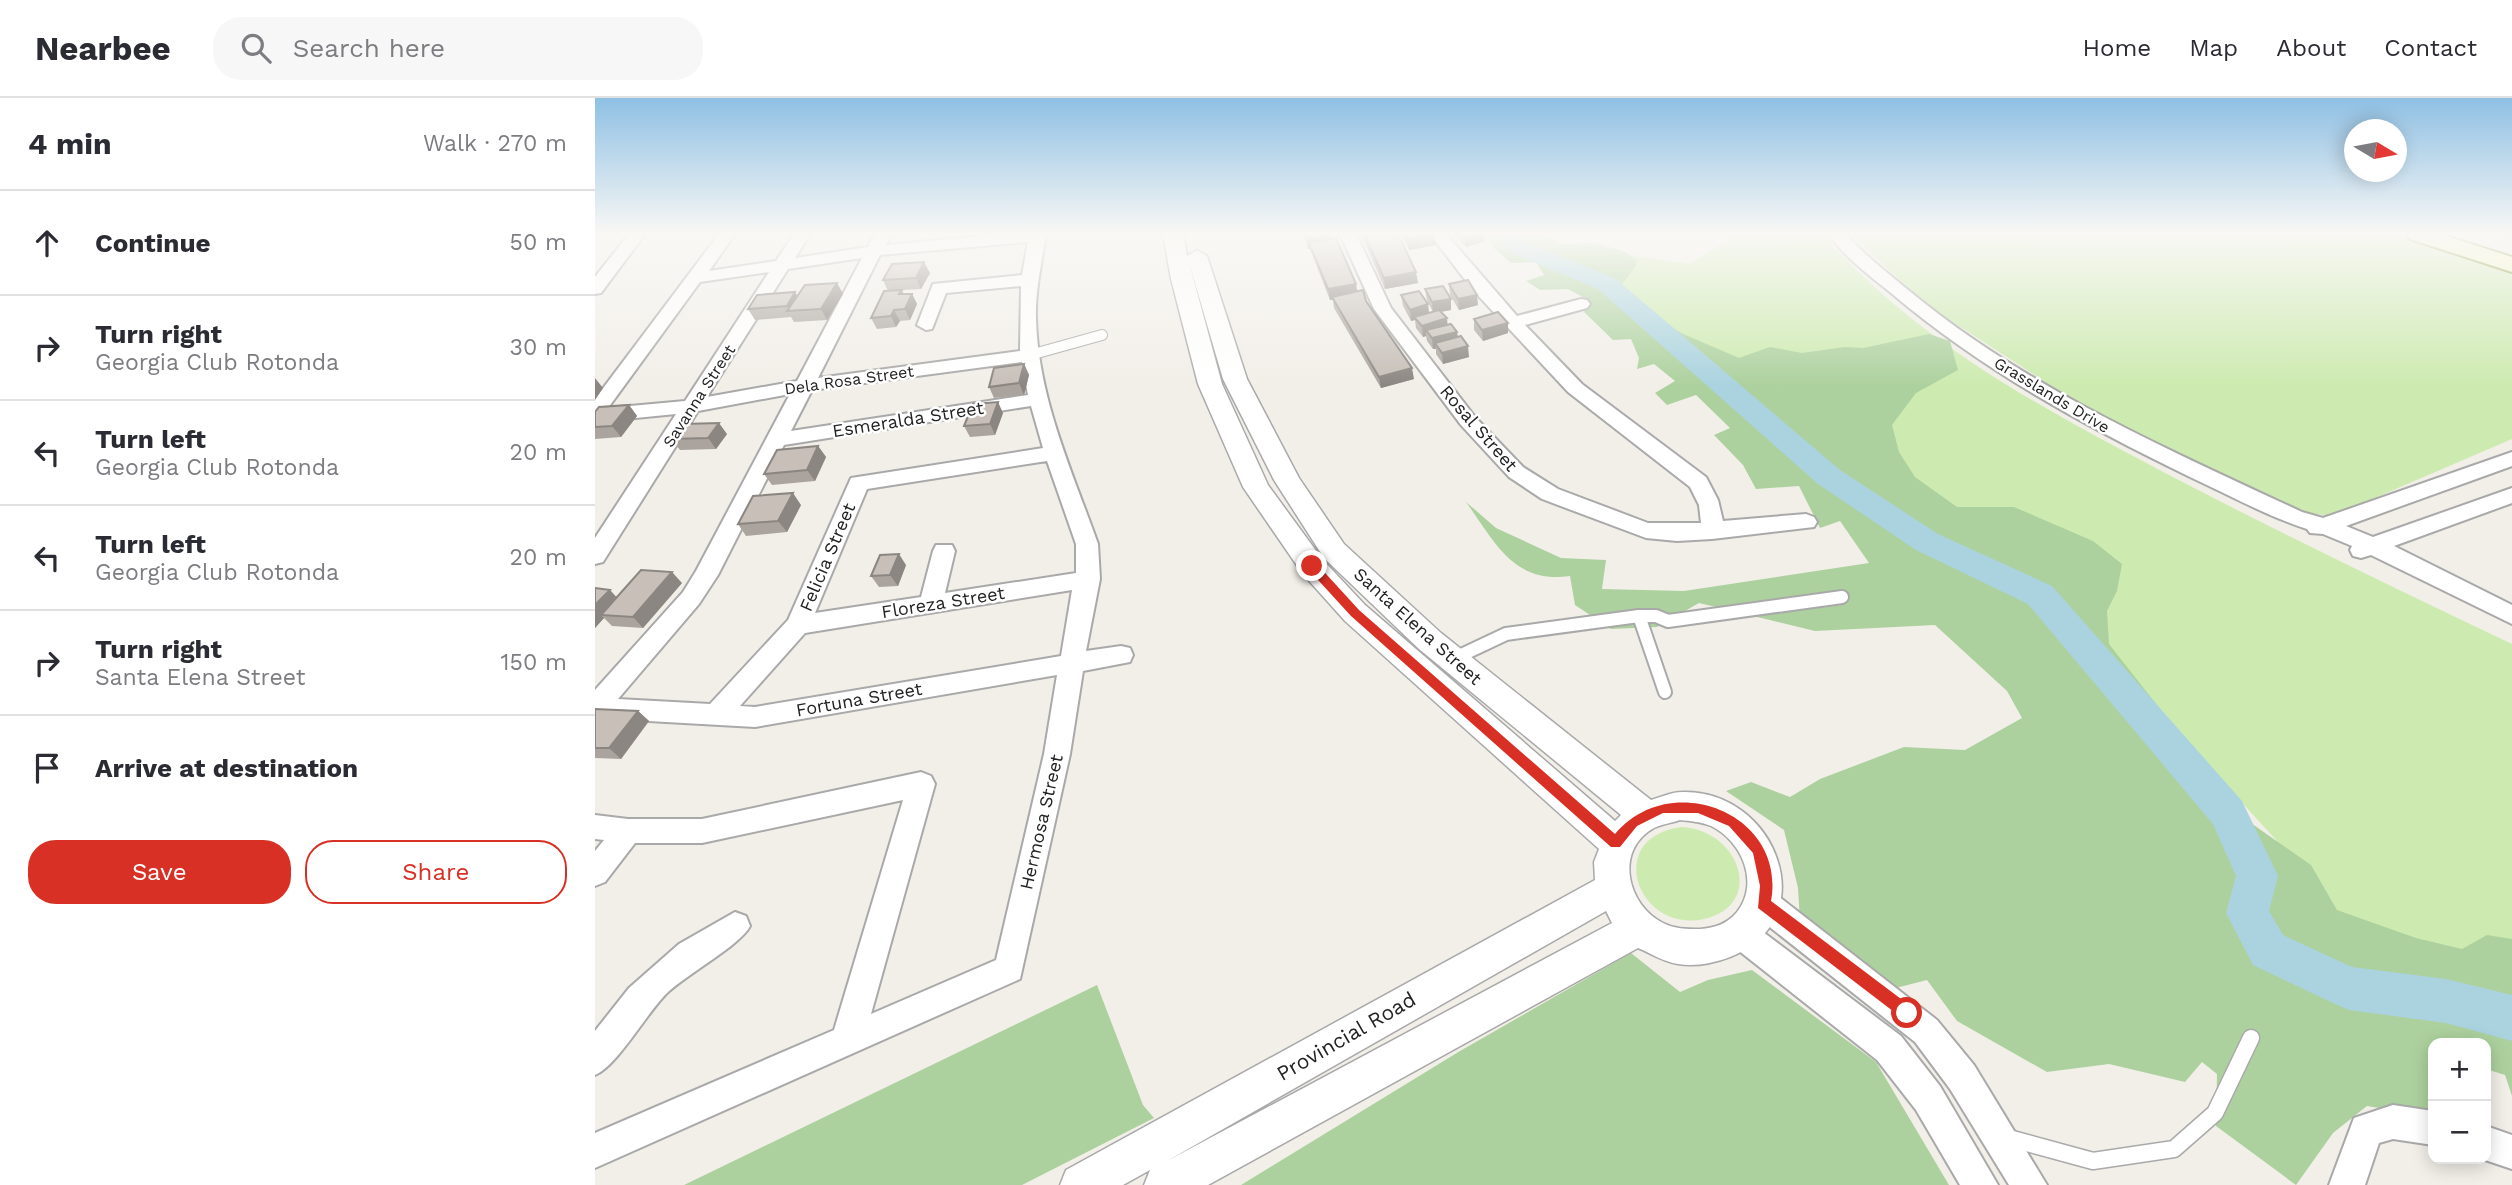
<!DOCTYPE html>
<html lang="en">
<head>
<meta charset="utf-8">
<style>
	body { margin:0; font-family:"Work Sans",sans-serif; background:#f7f7f7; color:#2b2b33 }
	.controls { position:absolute; right:21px; bottom:21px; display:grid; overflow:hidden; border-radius:14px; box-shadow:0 4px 18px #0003 }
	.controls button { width:63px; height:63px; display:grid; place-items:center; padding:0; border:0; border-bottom:2px solid #e1e1e2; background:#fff; color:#2b2b33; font:35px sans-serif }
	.compass { position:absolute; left:1749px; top:21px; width:63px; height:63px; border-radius:50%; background:#fff; box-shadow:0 4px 18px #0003; rotate:100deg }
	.stop { position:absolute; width:21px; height:21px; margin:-16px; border:5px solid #d93025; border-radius:50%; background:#fff }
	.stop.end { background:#d93025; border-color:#fff; box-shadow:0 2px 7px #0008 }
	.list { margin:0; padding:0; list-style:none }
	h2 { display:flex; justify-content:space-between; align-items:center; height:91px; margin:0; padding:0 28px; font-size:30px }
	h2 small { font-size:23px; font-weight:400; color:#7c7c81 }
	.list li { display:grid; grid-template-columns:46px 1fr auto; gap:21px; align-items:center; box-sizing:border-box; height:105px; padding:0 28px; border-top:2px solid #e1e1e2 }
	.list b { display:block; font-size:26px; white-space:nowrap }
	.list p { margin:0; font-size:23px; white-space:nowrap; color:#7c7c81 }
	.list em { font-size:23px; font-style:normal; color:#7c7c81 }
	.actions { display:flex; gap:14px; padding:21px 28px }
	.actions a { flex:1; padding:16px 0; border:2px solid #d93025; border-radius:28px; text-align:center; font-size:24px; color:#d93025 }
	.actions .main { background:#d93025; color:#fff }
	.icon { flex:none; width:38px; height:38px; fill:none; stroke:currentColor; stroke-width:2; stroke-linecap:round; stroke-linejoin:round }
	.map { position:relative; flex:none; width:1917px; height:1087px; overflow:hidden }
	header { display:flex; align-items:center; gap:42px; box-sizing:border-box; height:98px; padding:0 35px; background:#fff; border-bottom:2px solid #e1e1e2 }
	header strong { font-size:33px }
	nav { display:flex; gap:38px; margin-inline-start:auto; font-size:24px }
	.search { width:490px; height:63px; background:#f7f7f7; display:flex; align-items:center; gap:18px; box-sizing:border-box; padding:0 24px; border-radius:28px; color:#7c7c81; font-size:26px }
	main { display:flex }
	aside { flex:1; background:#fff }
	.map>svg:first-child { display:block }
	.grass { fill:#cdebb0 }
	.forest { fill:#add19e }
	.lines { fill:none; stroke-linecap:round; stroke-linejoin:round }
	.river { fill:#aad3df; fill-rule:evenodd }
	.service-far2-casing { stroke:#a9a9a9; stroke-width:12 }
	.service-far1-casing { stroke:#a9a9a9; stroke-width:16 }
	.service-casing { stroke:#a9a9a9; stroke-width:19 }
	.minor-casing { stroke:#a9a9a9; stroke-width:4 }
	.tertiary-casing { stroke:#a9a9a9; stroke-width:3 }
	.secondary-casing { stroke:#707d05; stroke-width:4 }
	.service-far2 { stroke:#fff; stroke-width:10 }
	.service-far1 { stroke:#fff; stroke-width:12 }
	.service { stroke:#fff; stroke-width:16 }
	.minor { fill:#fff; fill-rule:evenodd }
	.tertiary { fill:#fff; fill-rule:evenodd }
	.secondary { fill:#f7fabf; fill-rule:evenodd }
	.wall { fill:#aba49e }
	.shaded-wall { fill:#8b8681 }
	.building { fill:#c7bfb8; stroke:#8b8681; stroke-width:2 }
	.route { fill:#d93025 }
	.labels { text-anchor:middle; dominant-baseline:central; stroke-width:5; stroke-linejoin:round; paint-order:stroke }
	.far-street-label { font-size:16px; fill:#222; stroke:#fff }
	.street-label { font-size:18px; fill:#222; stroke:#fff }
	.near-street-label { font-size:21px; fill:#222; stroke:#fff }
</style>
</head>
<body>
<header>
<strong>Nearbee</strong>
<div class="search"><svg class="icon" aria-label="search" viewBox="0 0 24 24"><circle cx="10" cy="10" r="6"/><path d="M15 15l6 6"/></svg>Search here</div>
<nav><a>Home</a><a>Map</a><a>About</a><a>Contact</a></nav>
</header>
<main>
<aside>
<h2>4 min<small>Walk · 270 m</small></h2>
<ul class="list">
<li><svg class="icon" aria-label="ahead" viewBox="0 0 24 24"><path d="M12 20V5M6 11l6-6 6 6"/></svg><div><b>Continue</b></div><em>50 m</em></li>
<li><svg class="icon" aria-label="right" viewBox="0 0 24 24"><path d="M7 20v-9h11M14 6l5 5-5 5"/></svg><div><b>Turn right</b><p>Georgia Club Rotonda</p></div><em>30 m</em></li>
<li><svg class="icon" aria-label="left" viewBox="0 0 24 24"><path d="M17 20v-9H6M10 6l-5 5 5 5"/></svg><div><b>Turn left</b><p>Georgia Club Rotonda</p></div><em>20 m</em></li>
<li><svg class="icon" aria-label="left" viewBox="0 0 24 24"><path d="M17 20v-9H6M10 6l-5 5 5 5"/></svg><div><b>Turn left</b><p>Georgia Club Rotonda</p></div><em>20 m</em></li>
<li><svg class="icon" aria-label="right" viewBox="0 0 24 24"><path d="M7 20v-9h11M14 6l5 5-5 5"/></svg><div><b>Turn right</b><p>Santa Elena Street</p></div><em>150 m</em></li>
<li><svg class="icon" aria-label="arrive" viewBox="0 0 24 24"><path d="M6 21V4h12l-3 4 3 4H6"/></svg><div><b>Arrive at destination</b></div></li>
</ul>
<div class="actions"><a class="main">Save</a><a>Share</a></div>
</aside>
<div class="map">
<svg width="1917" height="1087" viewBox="0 0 1917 1087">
	<rect width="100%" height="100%" fill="#f2efe9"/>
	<g class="grass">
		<path d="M1143,136H1228C1321,244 1450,312 1574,377C1687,436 1802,491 1917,546V902L1684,828L1682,743L1440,478L1234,379L1012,186L991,150L1094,166Z"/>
		<polygon points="1256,136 1802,136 1917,174 1917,341 1738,418 1705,414 1579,356 1466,294 1330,206"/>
		<path d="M1087,729C1146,733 1170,807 1109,821C1043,836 1007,739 1087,729Z"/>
	</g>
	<g class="forest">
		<path d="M891,136H950L965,146L1000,145L1031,154L1042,163C1039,177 1026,181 1023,196L1086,235L1144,260L1175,249L1207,255L1250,249L1268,250L1334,236L1355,243L1363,272L1321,295L1297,327L1304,354L1320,379L1362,409H1419L1498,443L1527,466L1522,493L1512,513L1514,546L1653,723L1716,767L1742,812L1821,840L1867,851L1892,837L1917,841V998L1910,977L1891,971V945H1838V1019L1772,1008L1738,1035L1701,1087L1621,1028L1622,976L1607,964L1590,984L1514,966L1452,974L1362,923L1332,882L1297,891L1205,823L1203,790L1189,732L1131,693L1156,684L1195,699L1225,681L1309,649L1370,652L1427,620L1412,593L1340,527L1220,533L1104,505L1062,529L1016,531L980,507L975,478C918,486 900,444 871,404L901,430L966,460L1011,462L1007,491L1089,493L1274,465L1245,423L1225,430L1204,388L1161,391L1148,367L1119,337L1135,330L1101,297L1072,307L1060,295L1080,283L1059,266L1042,271L1044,260L1036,241L1018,242L989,214L995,203L973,191L945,192L931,183L949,177L941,164L916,165L899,150Z"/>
		<polygon points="1036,855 1085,894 1113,882 1157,872 1281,964 1354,1087 646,1087 865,953"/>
		<polygon points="502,887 548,1007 559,1020 427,1087 89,1087"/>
	</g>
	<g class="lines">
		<polygon class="river" points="903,136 927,136 933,145 1021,181 1245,372 1343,436 1457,488 1647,703 1683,778 1674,813 1688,837 1757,869 1851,881 1917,897 1917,943 1851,925 1754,912 1738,905 1658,867 1631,815 1641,778 1618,726 1433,506 1321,452 1223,386 1003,191 917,155"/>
		<g class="service-far2-casing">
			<polyline id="service-far2" points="435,257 507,237"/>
		</g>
		<g class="service-far1-casing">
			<g id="service-far1">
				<polyline points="1044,518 1070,594"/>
				<polyline points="858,561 911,536 1044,518 1061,518 1073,523 1247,499"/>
			</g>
		</g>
		<g class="service-casing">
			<polyline id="service" points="1410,1039 1498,1063 1579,1051 1620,1015 1656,940"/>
		</g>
		<g class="minor-casing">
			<g id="minor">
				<polygon points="34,136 50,136 6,195 0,196 0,179"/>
				<path d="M124,136H140L114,173L181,163L199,136H215L200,160L273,149L280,136H296L291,147L411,136H451C447,164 440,192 441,221C443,300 477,373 503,446L505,481L491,553L526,548L535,550L538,557L535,564L488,573L475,656L425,881L0,1070V1035L239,932L308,702L107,745H40L10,784L0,788V753L9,742L0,741V717L33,721H107L326,674L336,678L340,686L276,916L401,862L449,656L462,577L160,629L0,620V592L88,494L101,473L195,296L103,313L8,464L0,466V440L81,316L0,324V301ZM433,144L427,177L338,186L322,227L331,232L337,231L351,195L426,188L425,253L223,280L285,157ZM267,160L202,283L112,299L193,171ZM174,174L90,303L13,310L105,184ZM427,264L433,297L196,333L217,292ZM436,308L448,350L256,380L193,522L115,606L23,601L104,506L123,477L189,347ZM452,363L481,446V475L350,495L360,453L357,447H341L338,453L326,499L220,515L272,391ZM477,492L466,558L160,609L145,608L210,535Z"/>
				<polygon points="745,136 761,136 796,210 880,319 928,369 963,391 1053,425 1106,425 1104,407 1095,389 973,294 877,191 835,136 851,136 922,218 986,201 992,202 995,206 992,210 930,227 987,286 1111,379 1123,402 1128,423 1211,416 1219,419 1222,424 1219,429 1117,441 1082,443 1051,440 947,401 914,379 866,327 779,211"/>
				<path d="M1234,136H1251C1270,158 1295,177 1318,196C1434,291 1572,351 1707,414L1728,420L1917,354V368L1751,428L1778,439L1917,390V405L1799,448L1917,507V526L1776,457L1766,460L1758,458L1755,452L1757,448L1728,436L1715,435L1712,431C1672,418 1634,397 1595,379C1489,328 1386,271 1296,195C1274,177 1249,159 1234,136Z"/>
				<polygon points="1168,791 1179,795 1342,922 1379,967 1452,1087 1414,1087 1355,991 1320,944 1157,815 1153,805 1157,795"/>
				<path d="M140,814L151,818L155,828C147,846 90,877 71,896C51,916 22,968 0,977V933L34,890L84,846Z"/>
				<polygon points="1145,821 1156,825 1306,938 1345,988 1403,1087 1365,1087 1321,1012 1282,962 1134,845 1130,835 1134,825"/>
				<polygon points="1798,1007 1838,1013 1838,1047 1798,1041 1784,1045 1770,1087 1734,1087 1759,1020"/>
				<polygon points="1891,1028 1917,1037 1917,1071 1887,1061 1891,1061"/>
			</g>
		</g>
		<g class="tertiary-casing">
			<path id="tertiary" d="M568,136H588L592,158L602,152L612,158L652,281L704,380L749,446L846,535L1056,702C1066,699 1077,694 1087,694C1181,691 1231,822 1135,859C1119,865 1100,869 1083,866C1069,864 1055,855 1043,850L613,1087H549L555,1072L528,1087H465L471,1072L1000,782L999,764L1004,751L750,523L707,475L648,389L603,286L576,181ZM593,161L628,281L679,382L729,460L824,551L1026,717L1020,723L770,507L727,461L673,387L627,286ZM1085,722C1095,723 1107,724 1116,728C1147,743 1165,785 1142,814C1132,826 1120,830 1105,831C1091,831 1080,831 1068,825C1032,807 1019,752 1059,730C1067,726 1077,725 1085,722ZM1011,813L1017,825L572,1063Z"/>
		</g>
		<g class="secondary-casing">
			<polygon id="secondary" points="1812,136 1845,136 1917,159 1917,174 1815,141"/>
		</g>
		<use href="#service-far2" class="service-far2"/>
		<use href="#service-far1" class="service-far1"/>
		<use href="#service" class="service"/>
		<use href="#minor" class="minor"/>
		<use href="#tertiary" class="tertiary"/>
		<use href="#secondary" class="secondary"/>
	</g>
	<g class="wall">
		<polygon points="709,136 736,136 737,141 762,193 771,203 819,281 786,290 739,210 738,202 735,202 715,151 713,151"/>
		<polygon points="766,136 803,136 823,185 790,191"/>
		<polygon points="806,136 839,136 841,147 814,152"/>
		<polygon points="859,136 889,136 890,143 871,149"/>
		<polygon points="1903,136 1917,136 1917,140"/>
		<polygon points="335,175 326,191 307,192 309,196 317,196 322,206 315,222 305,223 301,229 282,231 276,220 293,193 288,182"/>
		<polygon points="242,185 248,196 232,222 199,224 196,219 160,222 153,211 200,194 202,198"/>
		<polygon points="854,186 883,207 864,212 855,197"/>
		<polygon points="830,191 856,201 856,212 846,214 853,227 862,234 863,239 874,259 848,266 841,256 841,251 838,251 832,243 831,238 828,239 821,230 820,222 816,223 808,208 806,197 833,206 834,215 838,214 832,202"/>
		<polygon points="879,221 913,225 913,235 888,243 879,232"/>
		<polygon points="429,266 434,277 429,297 399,300 394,289"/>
		<polygon points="34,307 42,318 26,339 0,341 0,314"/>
		<polygon points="408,315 400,337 375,339 369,328"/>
		<polygon points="132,336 121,351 85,352 76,341"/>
		<polygon points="223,348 231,359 220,383 177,387 169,376"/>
		<polygon points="206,407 192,434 151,438 143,426"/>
		<polygon points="311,467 303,488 284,489 276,478"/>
		<polygon points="87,485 48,530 17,528 9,520 0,530 0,490 22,499"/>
		<polygon points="0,611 43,613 54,623 26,661 0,660"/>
	</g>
	<g class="shaded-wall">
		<polygon points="840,136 841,147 814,152 812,141"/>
		<polygon points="878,136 889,136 890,143 871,149 871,138"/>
		<polygon points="736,137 738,148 714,145 715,151 713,151 711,141"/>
		<polygon points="329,164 335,175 326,191 321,180"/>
		<polygon points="821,174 823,185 790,191 789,180"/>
		<polygon points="242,185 248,196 232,222 226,211"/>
		<polygon points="761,186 763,197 737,199 738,202 735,202 733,191"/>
		<polygon points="200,194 206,205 195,213 192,208"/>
		<polygon points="317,196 322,206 315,222 310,211"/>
		<polygon points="882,197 883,207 864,212 863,201"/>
		<polygon points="856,201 856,212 838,215 837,204"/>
		<polygon points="833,206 834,217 819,219 820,222 816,223 815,212"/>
		<polygon points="299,212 305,223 301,229 296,218"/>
		<polygon points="852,220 853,231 831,232 831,238 828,239 827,228"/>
		<polygon points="913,225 913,235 888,243 887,232"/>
		<polygon points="862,234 863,245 840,245 841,251 838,251 837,240"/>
		<polygon points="873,248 874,259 848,266 847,255"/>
		<polygon points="429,266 434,277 429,297 424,285"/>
		<polygon points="817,270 819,281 786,290 784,279"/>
		<polygon points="0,280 8,290 0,302"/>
		<polygon points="403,304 408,315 400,337 395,326"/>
		<polygon points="34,307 42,318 26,339 17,328"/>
		<polygon points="124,325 132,336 121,351 113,340"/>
		<polygon points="223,348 231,359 220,383 212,372"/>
		<polygon points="198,395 206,407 192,434 183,423"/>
		<polygon points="304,456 311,467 303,488 295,477"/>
		<polygon points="77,474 87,485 48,530 38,519"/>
		<polygon points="15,492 25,503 6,517 9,520 0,530 0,507"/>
		<polygon points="43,613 54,623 26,661 14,650"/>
	</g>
	<g class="building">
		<polygon points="709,136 736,136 736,137 711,141"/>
		<polygon points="769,136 803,136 821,174 789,180"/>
		<polygon points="810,136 840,136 812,141"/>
		<polygon points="741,140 761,186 733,191 714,145"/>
		<polygon points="329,164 321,180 288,182 297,166"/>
		<polygon points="873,182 882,197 863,201 854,186"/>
		<polygon points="242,185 226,211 192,213 210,187"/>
		<polygon points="848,188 856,201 837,204 830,191"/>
		<polygon points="307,192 304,196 317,196 310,211 299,212 296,218 276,220 289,193"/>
		<polygon points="768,192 771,203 817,270 784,279 737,199"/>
		<polygon points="824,193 833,206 815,212 806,197"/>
		<polygon points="200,194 192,208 153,211 162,197"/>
		<polygon points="844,212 852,220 827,228 819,219"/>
		<polygon points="903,214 913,225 887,232 879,221"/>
		<polygon points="856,226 862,234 837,240 831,232"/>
		<polygon points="866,238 873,248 847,255 840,245"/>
		<polygon points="429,266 424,285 394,289 399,270"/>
		<polygon points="403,304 395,326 369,328 378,306"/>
		<polygon points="34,307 17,328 0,329 0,314 4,309"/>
		<polygon points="124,325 113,340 76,341 87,326"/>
		<polygon points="223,348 212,372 169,376 182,352"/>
		<polygon points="198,395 183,423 143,426 158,398"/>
		<polygon points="304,456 295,477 276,478 285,457"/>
		<polygon points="46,472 77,474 38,519 6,517"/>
		<polygon points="0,490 15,492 0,507"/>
		<polygon points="0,611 43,613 14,650 0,650"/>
	</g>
	<linearGradient id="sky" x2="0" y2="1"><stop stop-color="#8fc0e4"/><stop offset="0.47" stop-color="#f9f8f5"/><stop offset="1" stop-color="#f9f8f5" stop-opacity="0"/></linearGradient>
	<rect width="1917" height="288" fill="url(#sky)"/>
	<path class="route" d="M713,465H721L764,512L1020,736C1075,670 1192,715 1176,803L1318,910V920H1307L1163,810L1165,788L1158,755L1134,728L1103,715H1068L1042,728L1025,749H1016L756,518L713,471Z"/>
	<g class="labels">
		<g class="far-street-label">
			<text transform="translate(254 282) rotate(-8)">Dela Rosa Street</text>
			<text transform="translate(1457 297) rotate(31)">Grasslands Drive</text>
			<text transform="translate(104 298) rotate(-57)">Savanna Street</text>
		</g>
		<g class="street-label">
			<text transform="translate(313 321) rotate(-9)">Esmeralda Street</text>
			<text transform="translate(884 330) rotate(49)">Rosal Street</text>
			<text transform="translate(232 459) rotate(-67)">Felicia Street</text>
			<text transform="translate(348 504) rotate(-9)">Floreza Street</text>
			<text transform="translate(823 528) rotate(42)">Santa Elena Street</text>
			<text transform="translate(264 601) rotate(-10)">Fortuna Street</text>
			<text transform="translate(446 724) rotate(-77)">Hermosa Street</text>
		</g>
		<g class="near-street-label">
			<text transform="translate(751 938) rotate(-30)">Provincial Road</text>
		</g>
	</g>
</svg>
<div class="controls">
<button>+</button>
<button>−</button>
</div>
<svg class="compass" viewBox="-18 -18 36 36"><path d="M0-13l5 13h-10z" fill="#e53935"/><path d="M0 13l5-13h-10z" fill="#7c7c81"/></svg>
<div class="stop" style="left:1312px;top:915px"></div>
<div class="stop end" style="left:717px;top:468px"></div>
</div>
</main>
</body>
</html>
